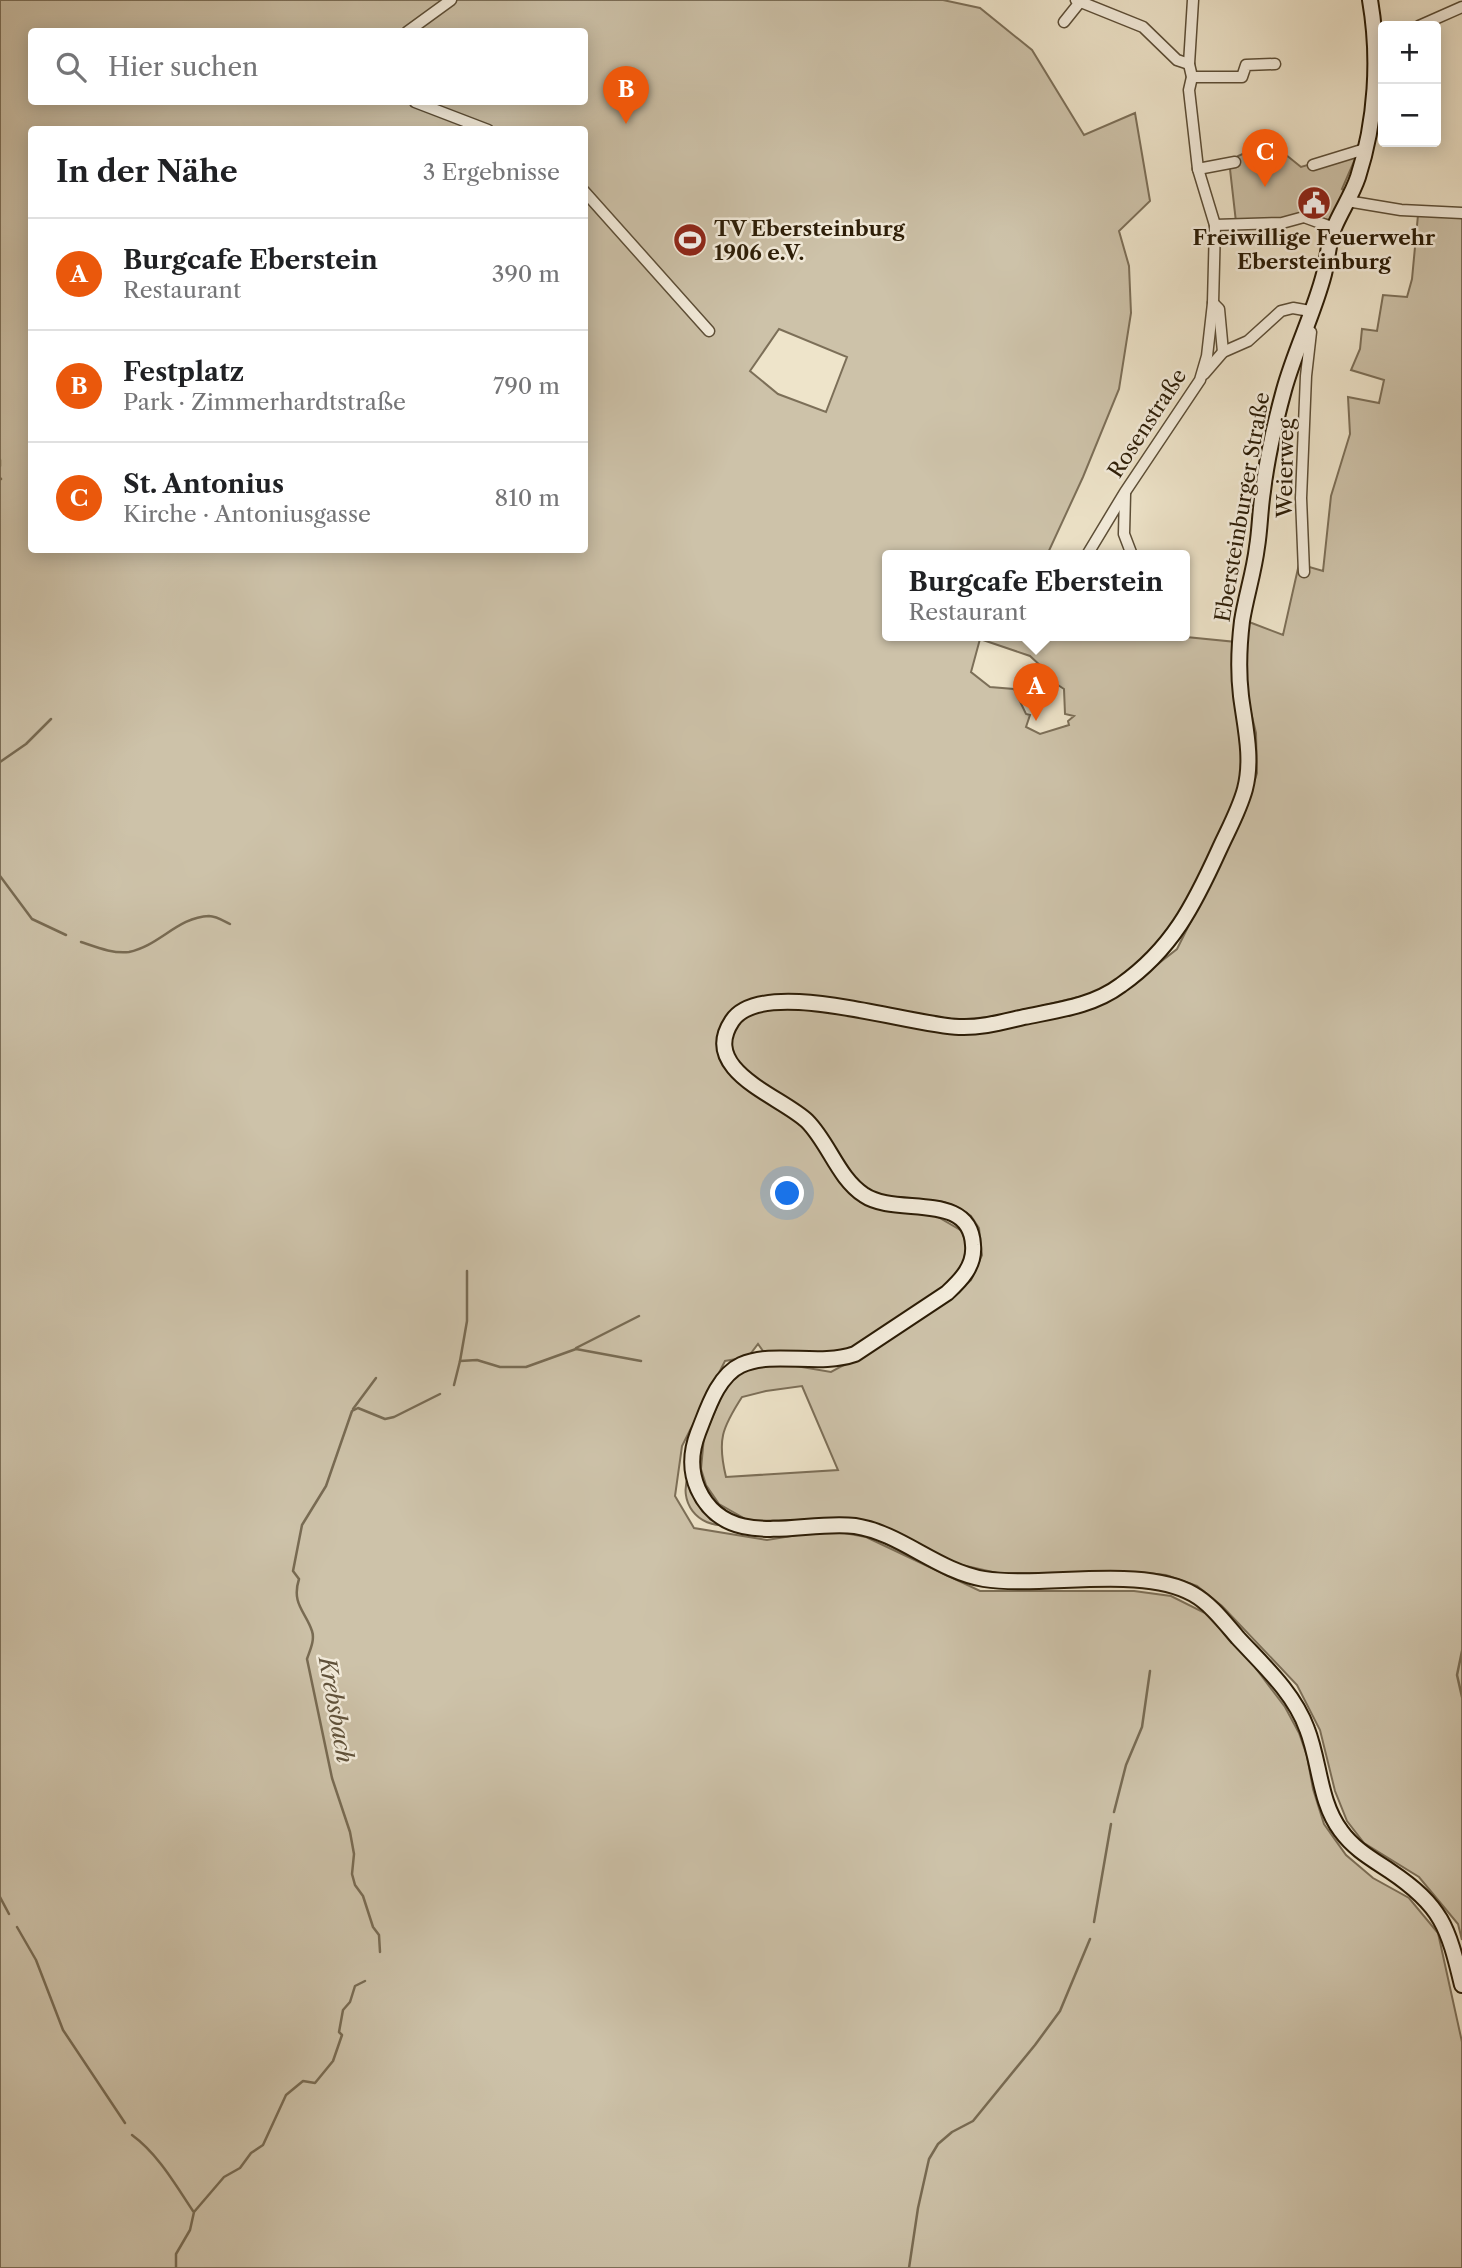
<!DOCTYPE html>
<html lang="de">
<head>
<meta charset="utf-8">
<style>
	body { margin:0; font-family:"Libre Caslon Text",serif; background:#f6f6f6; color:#202124 }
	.controls { position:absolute; right:21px; top:21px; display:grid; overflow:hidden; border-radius:7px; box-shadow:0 4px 18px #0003 }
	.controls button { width:63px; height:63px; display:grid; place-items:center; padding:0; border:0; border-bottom:2px solid #e0e0e0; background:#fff; color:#202124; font:35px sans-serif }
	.you { position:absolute; left:788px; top:1194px; width:24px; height:24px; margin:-18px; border:5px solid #fff; border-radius:50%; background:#1a73e8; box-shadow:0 0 0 10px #1a73e833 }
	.badge { display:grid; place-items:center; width:46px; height:46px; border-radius:50%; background:#ea580c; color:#fff; font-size:23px; font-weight:700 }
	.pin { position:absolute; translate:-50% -58px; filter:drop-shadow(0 2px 4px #0008) }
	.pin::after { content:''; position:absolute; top:37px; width:24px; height:21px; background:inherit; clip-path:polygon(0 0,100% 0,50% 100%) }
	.popup { position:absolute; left:882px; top:550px; width:308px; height:91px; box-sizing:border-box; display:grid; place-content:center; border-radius:7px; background:#fff; filter:drop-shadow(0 2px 5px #0005); font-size:23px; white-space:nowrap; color:#757577 }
	.popup b { font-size:26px; color:#202124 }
	.popup::after { content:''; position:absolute; left:50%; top:100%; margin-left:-14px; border:14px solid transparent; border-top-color:#fff }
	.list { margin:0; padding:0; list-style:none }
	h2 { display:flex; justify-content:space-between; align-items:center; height:91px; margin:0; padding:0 28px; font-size:30px }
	h2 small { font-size:23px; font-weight:400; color:#757577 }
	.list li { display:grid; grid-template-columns:46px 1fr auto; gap:21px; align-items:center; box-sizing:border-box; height:112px; padding:0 28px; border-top:2px solid #e0e0e0 }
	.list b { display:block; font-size:26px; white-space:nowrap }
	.list p { margin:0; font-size:23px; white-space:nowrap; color:#757577 }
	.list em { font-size:23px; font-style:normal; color:#757577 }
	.icon { flex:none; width:38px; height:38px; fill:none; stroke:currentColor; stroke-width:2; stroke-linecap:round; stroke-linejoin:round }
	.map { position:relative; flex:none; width:1462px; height:2268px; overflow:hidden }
	.search { position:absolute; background:#fff; box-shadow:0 4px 18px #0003; left:28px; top:28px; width:560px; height:77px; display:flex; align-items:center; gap:18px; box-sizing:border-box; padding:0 24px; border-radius:7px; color:#757577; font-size:26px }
	.panel { position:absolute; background:#fff; box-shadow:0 4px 18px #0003; left:28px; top:126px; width:560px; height:427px; border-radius:7px }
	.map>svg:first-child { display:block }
	.green { fill:#cdc2a9; stroke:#7c6f58; stroke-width:2; fill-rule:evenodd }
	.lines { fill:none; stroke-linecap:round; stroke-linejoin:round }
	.stream { stroke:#786b53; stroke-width:2.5 }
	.street-casing { stroke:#5c4e37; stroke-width:13 }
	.secondary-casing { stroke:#2b1c06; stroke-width:18 }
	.street { stroke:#f4eddd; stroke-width:10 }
	.secondary { stroke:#f4eddd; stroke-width:14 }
	.labels { text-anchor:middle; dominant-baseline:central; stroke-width:5; stroke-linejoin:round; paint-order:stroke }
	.poi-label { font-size:21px; font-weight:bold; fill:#2b1c06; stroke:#f4eddd; text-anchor:start }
	.street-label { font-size:21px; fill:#2b1c06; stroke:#f4eddd }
	.water-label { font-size:23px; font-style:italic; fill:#5f513a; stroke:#f4eddd }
</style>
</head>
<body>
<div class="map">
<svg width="1462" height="2268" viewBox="0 0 1462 2268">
	<rect width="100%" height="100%" fill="#eee4ca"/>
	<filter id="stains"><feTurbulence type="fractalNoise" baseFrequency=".00286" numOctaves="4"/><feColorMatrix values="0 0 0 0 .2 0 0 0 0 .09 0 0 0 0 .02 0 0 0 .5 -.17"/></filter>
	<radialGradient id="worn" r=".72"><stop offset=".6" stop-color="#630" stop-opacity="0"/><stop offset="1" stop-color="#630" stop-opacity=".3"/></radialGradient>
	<g class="green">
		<path d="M0,0H943L980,8L1032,50L1084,135L1135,113L1150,201L1119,231L1129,266L1131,313L1119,389L1083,477L1047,555H887V635H1166L1236,642L1244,777L1193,899L1170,931L1134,968L1095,993L999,1016L956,1020L895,1010L953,1033L1122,992L1177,949L1243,817L1257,773L1256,733L1247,696L1245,651L1249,622L1283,635L1299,564L1323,571L1331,496L1350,434L1348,397L1379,403L1384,380L1351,370L1360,349L1362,329L1377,331L1383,295L1407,297L1412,279L1418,215L1462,214V1940L1458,1924L1419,1877L1364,1843L1347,1821L1335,1791L1320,1730L1297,1685L1222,1606L1197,1586L1166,1575L1146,1573H997L953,1563L843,1519L749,1521L719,1504L706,1485L701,1469L704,1437L726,1385L738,1373L756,1366L778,1363L831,1372L868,1352L919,1320L971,1280L982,1255L979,1228L971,1216L959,1208L944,1202L935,1201L933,1214L962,1231L967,1247L965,1262L958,1277L936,1295L848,1352L776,1353L763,1351L758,1344L748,1357L725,1361L682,1446L675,1496L694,1528L767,1540L828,1530L866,1537L980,1591H1134L1171,1596L1205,1613L1251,1662L1285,1707L1299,1733L1307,1756L1313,1789L1324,1824L1346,1855L1373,1878L1409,1898L1438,1933L1462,2042V2268H0ZM32,32H584V102H32ZM32,130H584V550H32ZM779,329L847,357L826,412L778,394L750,371ZM980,639L1030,656L1042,667L1038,672L1064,689L1065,714L1074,716L1068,721L1069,725L1040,734L1026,727L1030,715L1026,714L1014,689L990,687L971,672ZM802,1386L838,1470L726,1477C717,1440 722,1428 742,1397L766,1391Z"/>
		<polygon points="1270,142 1301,167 1359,150 1342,189 1348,192 1333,221 1301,213 1282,223 1236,222 1230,169 1238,156"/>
		<path d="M689,1474L727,1525C698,1528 677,1502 689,1474Z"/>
	</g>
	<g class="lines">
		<g class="stream">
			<polyline points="0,460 0,466"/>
			<polyline points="0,478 1,479"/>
			<polyline points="0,762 26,744 51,719"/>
			<polyline points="0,876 32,919 66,935"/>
			<path d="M81,942C96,947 113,954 129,952C159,946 178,917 209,916C216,916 224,921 230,924"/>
			<polyline points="576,1348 639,1316"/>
			<polyline points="460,1361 467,1321 467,1271"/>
			<polyline points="454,1385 460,1361 477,1360 500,1367 526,1367 576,1349 641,1361"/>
			<polyline points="353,1409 376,1378"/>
			<polyline points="1462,1651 1457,1675 1462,1697"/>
			<polyline points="1114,1812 1126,1765 1142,1727 1150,1671"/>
			<polyline points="0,1897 9,1914"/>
			<polyline points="1094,1922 1111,1824"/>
			<polyline points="17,1927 36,1960 63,2030 125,2123"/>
			<path d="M380,1952L379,1935L373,1927L363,1896L355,1885L352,1874L354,1854L350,1832L332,1778L307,1659C310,1650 315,1640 312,1631C306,1612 291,1604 299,1579L293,1571L302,1525L326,1486L352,1411L358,1408L385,1419L394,1417L440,1394"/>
			<path d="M132,2135C158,2154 175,2184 193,2211"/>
			<polyline points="176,2268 176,2254 190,2230 194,2212 224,2177 240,2168 251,2153 263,2145 286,2095 303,2081 315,2083 333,2061 342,2035 339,2032 343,2010 350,2002 355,1986 365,1981"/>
			<polyline points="909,2268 918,2208 929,2159 938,2144 952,2132 973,2121 1035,2045 1060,2011 1090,1939"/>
		</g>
		<g class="street-casing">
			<g id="street">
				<polyline points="1076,0 1143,27 1177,60 1189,64"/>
				<polyline points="1064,22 1080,2"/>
				<polyline points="1419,26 1462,7"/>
				<polyline points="407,32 451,0"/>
				<polyline points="1192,77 1242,77 1246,65 1275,64"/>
				<polyline points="415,102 488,130"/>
				<polyline points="1313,165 1365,149"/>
				<polyline points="1198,169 1235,162"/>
				<polyline points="584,191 709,331"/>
				<polyline points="1347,201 1401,210 1462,213"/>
				<polyline points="1215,225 1282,223 1304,217 1334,228"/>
				<polyline points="1213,303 1219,309 1223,352"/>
				<polyline points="1204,374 1223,352 1248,341 1281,311 1293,308 1310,311"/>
				<polyline points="1125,494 1124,534 1132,555"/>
				<polyline points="1087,555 1125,492 1200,380 1207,356 1213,303 1215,225 1198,169 1189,90 1192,77 1189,64 1193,0"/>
				<polyline points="1304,572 1301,498 1306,376 1311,332 1305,327"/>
			</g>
		</g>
		<g class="secondary-casing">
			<path id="secondary" d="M1370,0C1380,58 1376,121 1358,177C1352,195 1341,211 1334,228C1328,243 1328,258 1324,274C1314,313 1295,350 1284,390C1275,423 1267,457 1263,491C1260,510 1260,529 1257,547C1254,572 1246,596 1242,621C1239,646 1238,671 1241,696C1245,727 1253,758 1245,789C1239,811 1228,830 1219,850C1194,905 1172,949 1121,985C1093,1006 1058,1010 1024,1017C1002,1022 981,1028 959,1027C911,1026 762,975 732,1021C699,1071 781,1096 807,1121C829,1143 838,1178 864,1195C896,1217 970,1190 973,1245C975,1266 961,1280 947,1293L855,1354C818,1367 775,1350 741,1365C717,1376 707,1411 698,1433C691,1451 690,1471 698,1489C727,1553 803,1519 855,1526C901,1533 937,1571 984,1579C1044,1588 1142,1565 1193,1594C1211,1604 1225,1623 1238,1638C1264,1666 1294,1693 1307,1729C1320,1762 1319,1802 1341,1831C1354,1849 1372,1859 1390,1871C1442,1906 1448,1927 1462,1985"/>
		</g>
		<use href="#street" class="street"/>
		<use href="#secondary" class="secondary"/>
	</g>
	<defs>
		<g id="civic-disc" transform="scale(1.75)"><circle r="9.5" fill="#8f2418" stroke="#f4eddd"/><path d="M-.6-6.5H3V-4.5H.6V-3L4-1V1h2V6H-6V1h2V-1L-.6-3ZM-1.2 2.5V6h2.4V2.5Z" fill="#fff"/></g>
		<g id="stadium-disc" transform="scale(1.75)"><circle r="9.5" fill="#8f2418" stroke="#f4eddd"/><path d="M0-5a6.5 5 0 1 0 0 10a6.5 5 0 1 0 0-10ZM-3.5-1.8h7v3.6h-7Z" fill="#fff"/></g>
	</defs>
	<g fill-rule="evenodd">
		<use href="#civic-disc" x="1314" y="203"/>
		<use href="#stadium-disc" x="690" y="240"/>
	</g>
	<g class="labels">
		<g class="poi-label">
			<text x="714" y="228">TV Ebersteinburg<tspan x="714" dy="24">1906 e.V.</tspan></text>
			<text x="1314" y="237" text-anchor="middle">Freiwillige Feuerwehr<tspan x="1314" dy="24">Ebersteinburg</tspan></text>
		</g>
		<g class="street-label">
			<text transform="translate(1147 423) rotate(-57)">Rosenstraße</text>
			<text transform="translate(1285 468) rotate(-89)">Weierweg</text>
			<text transform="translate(1242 507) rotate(-80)">Ebersteinburger Straße</text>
		</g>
		<g class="water-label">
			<text transform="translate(336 1710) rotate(80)">Krebsbach</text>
		</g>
	</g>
	<rect width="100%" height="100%" filter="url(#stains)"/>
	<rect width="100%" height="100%" fill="url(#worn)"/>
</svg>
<div class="controls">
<button>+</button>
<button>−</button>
</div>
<div class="you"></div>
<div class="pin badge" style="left:1036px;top:721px">A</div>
<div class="popup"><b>Burgcafe Eberstein</b>Restaurant</div>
<div class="pin badge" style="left:626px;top:124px">B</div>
<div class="pin badge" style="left:1265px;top:187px">C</div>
<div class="search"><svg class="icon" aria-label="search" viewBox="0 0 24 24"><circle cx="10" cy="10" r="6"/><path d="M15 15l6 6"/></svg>Hier suchen</div>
<section class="panel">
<h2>In der Nähe<small>3 Ergebnisse</small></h2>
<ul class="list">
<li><span class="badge">A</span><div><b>Burgcafe Eberstein</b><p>Restaurant</p></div><em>390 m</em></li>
<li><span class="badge">B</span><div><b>Festplatz</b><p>Park · Zimmerhardtstraße</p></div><em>790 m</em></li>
<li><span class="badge">C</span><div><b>St. Antonius</b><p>Kirche · Antoniusgasse</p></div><em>810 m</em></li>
</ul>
</section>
</div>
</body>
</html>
